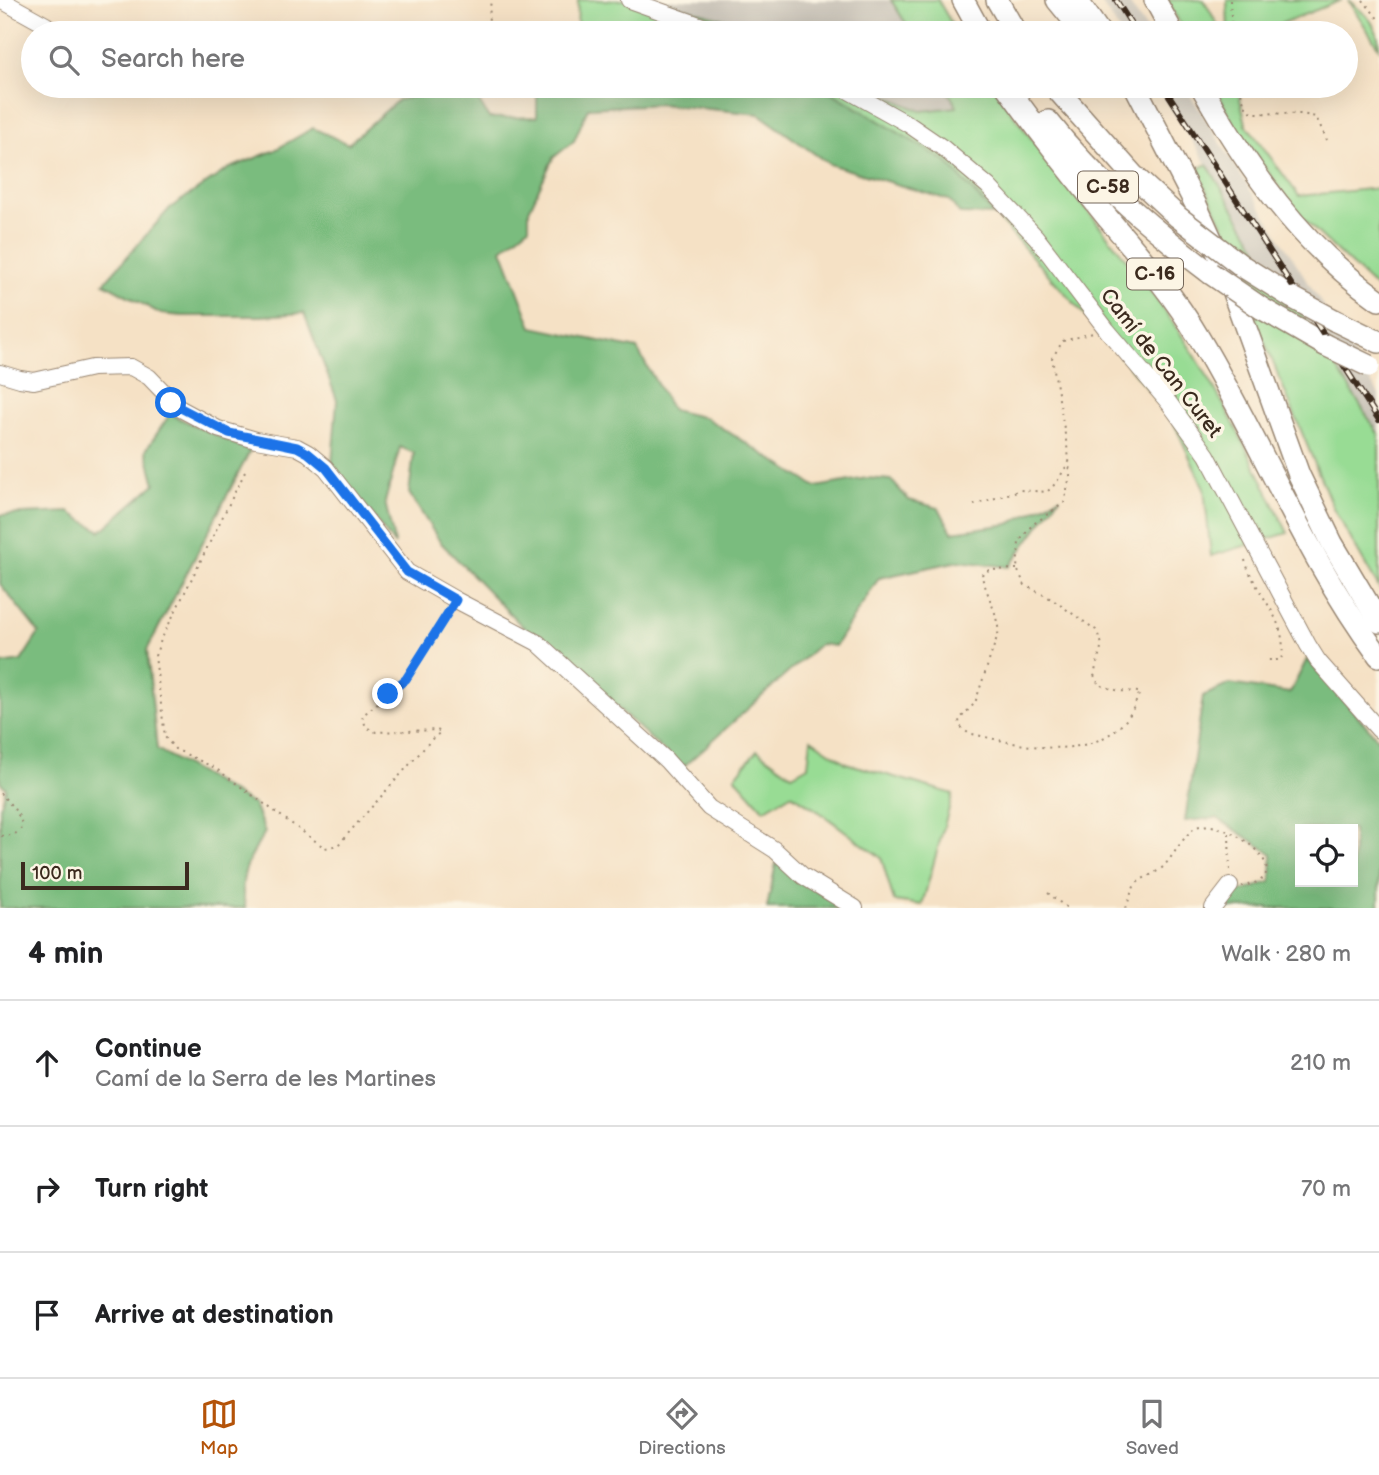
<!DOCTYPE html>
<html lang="en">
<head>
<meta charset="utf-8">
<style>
	body { margin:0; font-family:"Balsamiq Sans",sans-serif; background:#f2f2f2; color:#202124 }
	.controls { position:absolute; right:21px; bottom:21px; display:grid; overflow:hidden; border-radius:0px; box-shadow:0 7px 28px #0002 }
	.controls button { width:63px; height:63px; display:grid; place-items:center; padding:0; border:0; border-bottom:2px solid #e0e0e0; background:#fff; color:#202124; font:35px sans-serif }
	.scale { position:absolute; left:21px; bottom:18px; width:168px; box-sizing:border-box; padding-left:7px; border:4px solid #3b2a1e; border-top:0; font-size:19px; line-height:24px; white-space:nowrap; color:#3b2a1e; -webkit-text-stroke:5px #fcf5e5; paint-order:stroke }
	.stop { position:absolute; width:21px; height:21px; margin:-16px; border:5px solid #1a73e8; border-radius:50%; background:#fff }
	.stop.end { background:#1a73e8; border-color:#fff; box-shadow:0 2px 7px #0008 }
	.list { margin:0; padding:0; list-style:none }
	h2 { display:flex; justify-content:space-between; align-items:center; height:91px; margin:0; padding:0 28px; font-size:30px }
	h2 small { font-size:23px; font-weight:400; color:#757577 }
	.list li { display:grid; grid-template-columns:46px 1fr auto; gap:21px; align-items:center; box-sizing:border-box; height:126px; padding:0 28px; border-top:2px solid #e0e0e0 }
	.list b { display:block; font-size:26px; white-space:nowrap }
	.list p { margin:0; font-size:23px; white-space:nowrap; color:#757577 }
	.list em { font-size:23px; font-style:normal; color:#757577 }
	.icon { flex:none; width:38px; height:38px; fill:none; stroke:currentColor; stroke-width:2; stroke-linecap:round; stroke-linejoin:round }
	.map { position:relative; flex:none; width:1379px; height:908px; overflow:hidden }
	.search { position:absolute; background:#fff; box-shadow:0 7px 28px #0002; left:21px; right:21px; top:21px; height:77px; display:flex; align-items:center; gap:18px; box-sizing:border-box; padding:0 24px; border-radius:38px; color:#757577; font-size:26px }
	.sheet { height:469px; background:#fff }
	nav { display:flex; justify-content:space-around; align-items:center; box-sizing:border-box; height:98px; border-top:2px solid #e0e0e0; background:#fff; font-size:19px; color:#757577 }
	nav a { display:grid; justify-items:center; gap:4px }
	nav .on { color:#b45309 }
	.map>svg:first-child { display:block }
	.industrial { fill:#c9c3b8 }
	.green { fill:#98dc94; stroke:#6a8359; stroke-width:2 }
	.forest { fill:#7abc7e; stroke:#5a734e; stroke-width:2; fill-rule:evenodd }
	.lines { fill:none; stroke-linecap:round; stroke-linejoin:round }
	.minor-casing { stroke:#988672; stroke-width:18 }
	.highway-casing { stroke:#988672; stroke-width:24 }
	.path { stroke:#988672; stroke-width:2; stroke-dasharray:2 5; stroke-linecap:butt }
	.minor { stroke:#fff; stroke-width:16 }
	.highway { stroke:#fff; stroke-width:21 }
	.rail-casing { stroke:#3b2a1e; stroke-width:6 }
	.rail { stroke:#fcf5e5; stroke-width:3.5; stroke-dasharray:10; stroke-linecap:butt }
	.highway-bridge-casing { stroke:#988672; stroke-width:24; stroke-linecap:butt }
	.highway-bridge { stroke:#fff; stroke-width:21 }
	.route { stroke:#1a73e8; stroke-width:9 }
	.labels { text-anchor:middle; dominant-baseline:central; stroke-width:7; stroke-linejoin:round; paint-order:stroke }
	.shield { fill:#fcf5e5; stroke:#75675a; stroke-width:2 }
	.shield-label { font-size:19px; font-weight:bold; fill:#3b2a1e }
	.street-label { font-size:21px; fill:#3b2a1e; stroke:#fcf5e5 }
</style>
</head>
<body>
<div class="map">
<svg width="1379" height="908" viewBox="0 0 1379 908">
	<rect width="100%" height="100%" fill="#fcf5e5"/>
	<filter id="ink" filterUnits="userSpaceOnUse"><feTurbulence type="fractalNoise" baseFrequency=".0143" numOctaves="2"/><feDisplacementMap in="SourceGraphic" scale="14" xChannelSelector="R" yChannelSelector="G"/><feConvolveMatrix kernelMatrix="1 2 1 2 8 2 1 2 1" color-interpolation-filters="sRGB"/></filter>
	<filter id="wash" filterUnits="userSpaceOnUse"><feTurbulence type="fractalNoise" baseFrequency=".00686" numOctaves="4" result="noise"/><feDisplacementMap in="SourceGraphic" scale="28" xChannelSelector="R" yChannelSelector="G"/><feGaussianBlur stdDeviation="1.57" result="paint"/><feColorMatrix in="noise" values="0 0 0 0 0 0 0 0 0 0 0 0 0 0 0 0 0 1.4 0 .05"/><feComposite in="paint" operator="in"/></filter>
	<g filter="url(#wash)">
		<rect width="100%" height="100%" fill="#f5e1c5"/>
		<g class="industrial">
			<polygon points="656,0 891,0 912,33 773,33"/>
			<polygon points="1099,0 1127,0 1149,33 1121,33"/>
			<polygon points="862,86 945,86 958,107 921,111"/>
			<polygon points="1156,86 1184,86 1205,118 1379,395 1379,435 1316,335 1268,266 1195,145"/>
		</g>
		<g class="green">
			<polygon points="578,0 656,0 773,33 577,33"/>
			<polygon points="891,0 938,0 957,33 912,33"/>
			<polygon points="1167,0 1204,0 1222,33 1185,33"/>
			<polygon points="1227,0 1342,0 1257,33 1228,33"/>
			<path d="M1348,0C1366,14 1379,24 1379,48Z"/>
			<path d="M821,86H862L921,111L957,107L945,86H993C1056,178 1134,260 1194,354C1230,411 1258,473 1288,533L1211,556L1204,488L1172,419L1110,343L947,162Z"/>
			<polygon points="1214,86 1237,86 1246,124 1299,196 1379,188 1379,291 1296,212 1232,121"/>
			<polygon points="1207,164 1268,266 1316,335 1379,435 1379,588 1333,508 1260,331 1224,227 1197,170"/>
			<path d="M811,739L846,763L953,794L922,905L894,901L881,857C850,837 824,812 791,794L764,810L735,777L757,750L792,775L808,766Z"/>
		</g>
		<g class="forest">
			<polygon points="463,86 470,86 489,118 537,117 537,86 821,86 947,162 994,215 960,214 949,200 829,164 759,114 660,104 588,108 574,141 553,158 529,210 529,227 502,249 532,327 637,349 672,410 706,418 816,487 867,478 891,480 909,500 939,508 952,532 1009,524 1060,497 1009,567 959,561 879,578 835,646 820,644 682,768 589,681 520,624 440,542 409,493 414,453 400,447 385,502 395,545 332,464 337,400 304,313 261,316 182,316 161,314 104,283 170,208 228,169 273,151 313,128 348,144 398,100"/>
			<path d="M170,414L250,451L147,650L157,749L254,805L265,832C250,858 236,877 246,908H0V808L6,788L0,782V664L21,661L39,633L0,584V515L69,512L101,531L155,484L146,450Z"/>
			<path d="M1307,659L1379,740V908H1221L1229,895L1271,882L1272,854L1217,818L1185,821L1203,696L1230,684L1290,693ZM1300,829H1353V882H1300Z"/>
			<polygon points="776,863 842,908 767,908"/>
		</g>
	</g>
	<g filter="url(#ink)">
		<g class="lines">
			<g class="minor-casing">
				<g id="minor">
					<polyline points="1,0 46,25 55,33"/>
					<polyline points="629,0 722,33"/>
					<polyline points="840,86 908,124 943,148 988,186 1036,237 1107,330 1169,403 1207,455 1308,645 1318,661 1379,730"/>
					<polyline points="94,87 95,86"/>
					<polyline points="0,373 20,379 34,381 92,368 131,367 149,377 179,408 218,429 256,440 297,447 308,453 326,468 407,572 456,600 538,643 666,760 709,808 775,850 803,876 855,908"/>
					<polyline points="1213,908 1230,886"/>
				</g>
			</g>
			<g class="highway-casing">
				<g id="highway">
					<polyline points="963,0 981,33"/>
					<polyline points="997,0 1016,33"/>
					<polyline points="1057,0 1084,33"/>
					<polyline points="1077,0 1100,33"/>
					<polyline points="1155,0 1173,33"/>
					<path d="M1006,86C1038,130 1071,173 1106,216C1139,255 1173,294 1199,338C1262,443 1306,558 1379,656"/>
					<polyline points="1054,86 1133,175 1178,217"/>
					<polyline points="1135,86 1196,205 1223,265 1299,475 1332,543 1379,622"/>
					<path d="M1201,86C1247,168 1301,245 1379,300"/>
					<path d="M1048,121C1094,180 1151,228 1210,273"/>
					<polyline points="1242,266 1293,298"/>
					<polyline points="1261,308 1325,345"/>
					<polyline points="1336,321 1379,342"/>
				</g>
			</g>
			<g class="path">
				<polyline points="1230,0 1232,33"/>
				<polyline points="1363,0 1379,20"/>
				<polyline points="485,33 488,25 491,0"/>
				<polyline points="1239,86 1245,106 1253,113 1302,114 1316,117 1327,140"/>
				<polyline points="245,472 161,640 155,656 165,737 175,749 215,768 325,848 338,845 433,738 441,732 437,730 376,732 366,727 362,716 406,679 448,613"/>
				<polyline points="974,505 1020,490 1047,492 1056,483 1069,462"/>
				<path d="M1245,560C1254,593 1291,622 1281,660H1266"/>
				<path d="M1017,569L989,570L981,575L995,613L999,631L975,703L959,720L960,726L968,733C1018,744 1085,765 1125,721C1132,714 1136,701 1140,692L1119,691L1099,685L1094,675L1102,644L1096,630L1053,600L1025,585L1017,569L1019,542L1032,525L1064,503L1070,476L1069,458L1052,358L1063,341L1093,333"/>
				<path d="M0,793C15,809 40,835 0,836"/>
				<polyline points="1229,833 1230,872"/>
				<polyline points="1048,893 1067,908"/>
				<path d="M1126,908C1129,901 1131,889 1137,883C1145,876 1156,874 1164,866C1173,856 1185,834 1195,828C1221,812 1309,877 1242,886"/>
			</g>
			<use href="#minor" class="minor"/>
			<use href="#highway" class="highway"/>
			<g class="rail-casing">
				<g id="rail">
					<polyline points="1116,0 1137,33"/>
					<polyline points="1163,86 1379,420"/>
				</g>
			</g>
			<use href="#rail" class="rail"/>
			<g class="highway-bridge-casing">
				<g id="highway-bridge">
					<polyline points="1178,217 1242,266"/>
					<polyline points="1210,273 1261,308"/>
					<polyline points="1293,298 1336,321"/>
					<polyline points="1325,345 1369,366"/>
				</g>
			</g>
			<use href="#highway-bridge" class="highway-bridge"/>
		</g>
	</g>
	<g class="lines" filter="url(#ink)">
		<polyline class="route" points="171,403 229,433 297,447 308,453 326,468 407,572 456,600 406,679 388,694"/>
	</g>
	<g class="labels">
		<g class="shield">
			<rect x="1078" y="171.5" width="60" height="31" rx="5"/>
			<rect x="1127" y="258.5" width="56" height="31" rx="5"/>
		</g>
		<g class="shield-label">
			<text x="1108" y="187">C-58</text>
			<text x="1155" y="274">C-16</text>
		</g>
		<g class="street-label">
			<text transform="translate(1161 363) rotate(52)">Camí de Can Curet</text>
		</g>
	</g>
</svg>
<div class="controls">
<button><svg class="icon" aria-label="locate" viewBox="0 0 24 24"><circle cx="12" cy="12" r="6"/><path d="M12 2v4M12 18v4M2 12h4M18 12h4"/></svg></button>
</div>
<div class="scale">100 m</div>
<div class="stop" style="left:171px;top:403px"></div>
<div class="stop end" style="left:388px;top:694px"></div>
<div class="search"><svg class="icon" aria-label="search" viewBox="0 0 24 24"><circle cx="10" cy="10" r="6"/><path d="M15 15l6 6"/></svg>Search here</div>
</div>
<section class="sheet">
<h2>4 min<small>Walk · 280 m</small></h2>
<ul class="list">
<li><svg class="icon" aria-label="ahead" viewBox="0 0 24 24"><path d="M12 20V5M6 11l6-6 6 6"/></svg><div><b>Continue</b><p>Camí de la Serra de les Martines</p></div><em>210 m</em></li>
<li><svg class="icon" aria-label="right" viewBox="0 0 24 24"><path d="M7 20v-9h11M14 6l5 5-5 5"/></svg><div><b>Turn right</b></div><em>70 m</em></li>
<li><svg class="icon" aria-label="arrive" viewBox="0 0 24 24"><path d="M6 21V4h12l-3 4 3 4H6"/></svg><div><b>Arrive at destination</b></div></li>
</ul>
</section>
<nav>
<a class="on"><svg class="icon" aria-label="map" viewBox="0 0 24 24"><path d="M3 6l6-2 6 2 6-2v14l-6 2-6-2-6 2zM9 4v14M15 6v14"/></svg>Map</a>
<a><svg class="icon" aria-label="directions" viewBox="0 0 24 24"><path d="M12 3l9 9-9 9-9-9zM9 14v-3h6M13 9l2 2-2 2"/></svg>Directions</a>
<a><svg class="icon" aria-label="saved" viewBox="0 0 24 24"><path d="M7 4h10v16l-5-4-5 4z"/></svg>Saved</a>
</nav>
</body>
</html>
